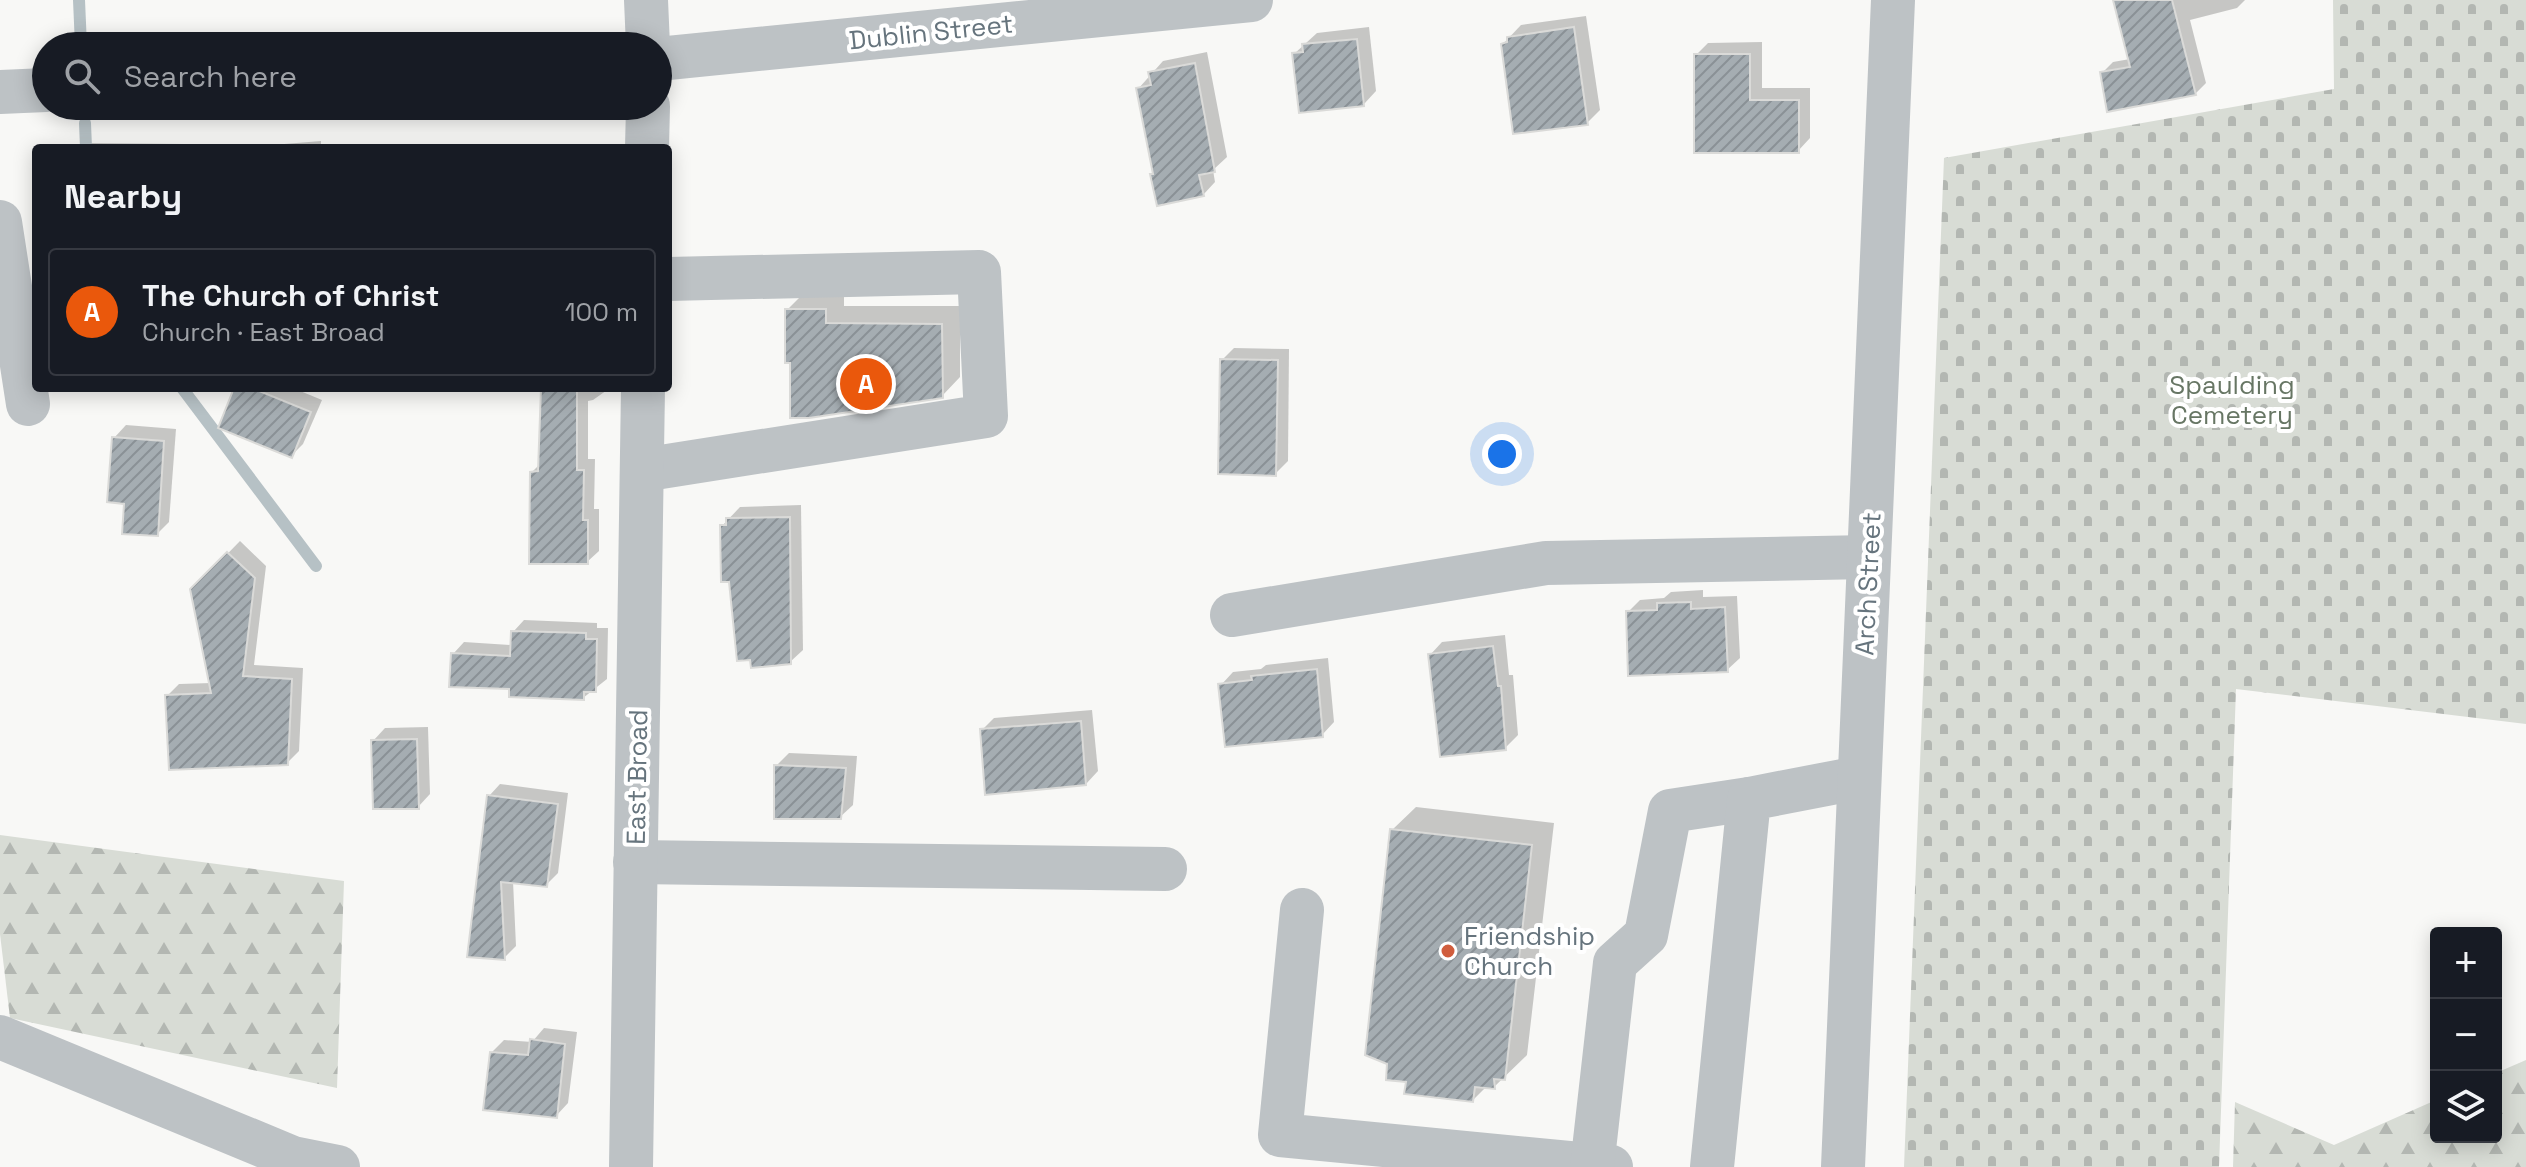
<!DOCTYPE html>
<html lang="en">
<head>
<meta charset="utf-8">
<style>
	body { margin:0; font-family:"Space Grotesk",sans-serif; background:#20242c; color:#f1f3f6 }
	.controls { position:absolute; right:24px; bottom:24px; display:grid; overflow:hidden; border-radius:8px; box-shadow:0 4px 20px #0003 }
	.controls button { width:72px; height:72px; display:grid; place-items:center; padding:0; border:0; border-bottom:2px solid #363941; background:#171b24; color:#f1f3f6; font:40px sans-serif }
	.you { position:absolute; left:1502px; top:454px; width:28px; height:28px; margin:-20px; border:6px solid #fff; border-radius:50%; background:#1a73e8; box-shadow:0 0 0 12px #1a73e833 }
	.badge { display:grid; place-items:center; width:52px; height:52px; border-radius:50%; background:#ea580c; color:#fff; font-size:26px; font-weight:700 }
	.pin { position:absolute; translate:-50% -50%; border:4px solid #fff; box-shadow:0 2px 8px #0006 }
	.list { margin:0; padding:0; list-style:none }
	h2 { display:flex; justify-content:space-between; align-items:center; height:104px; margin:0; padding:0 32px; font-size:34px }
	h2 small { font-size:26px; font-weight:400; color:#9ea1a6 }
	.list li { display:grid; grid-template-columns:52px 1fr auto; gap:24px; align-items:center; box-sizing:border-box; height:128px; margin:0 16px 16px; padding:0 16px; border:2px solid #363941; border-radius:8px }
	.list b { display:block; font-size:30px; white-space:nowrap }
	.list p { margin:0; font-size:26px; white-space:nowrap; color:#9ea1a6 }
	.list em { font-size:26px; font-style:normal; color:#9ea1a6 }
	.icon { flex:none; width:44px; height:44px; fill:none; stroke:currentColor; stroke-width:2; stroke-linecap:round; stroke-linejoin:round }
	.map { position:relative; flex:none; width:2526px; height:1167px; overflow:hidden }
	.search { position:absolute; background:#171b24; box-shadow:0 4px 20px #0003; left:32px; top:32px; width:640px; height:88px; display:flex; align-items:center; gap:20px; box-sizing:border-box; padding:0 28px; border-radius:44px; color:#9ea1a6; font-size:30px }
	.panel { position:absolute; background:#171b24; box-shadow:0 4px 20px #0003; left:32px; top:144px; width:640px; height:248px; border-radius:8px }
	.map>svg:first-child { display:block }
	.forest { fill:url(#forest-firs) }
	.cemetery { fill:url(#cemetery-stones) }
	.shadow { fill:#0003 }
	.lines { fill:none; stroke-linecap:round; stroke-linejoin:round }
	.stream { stroke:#b6c1c5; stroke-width:12 }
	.building { fill:url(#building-hatch); stroke:#dadad8; stroke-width:2 }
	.minor { stroke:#bdc2c5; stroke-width:44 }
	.poi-dot { fill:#d05d3d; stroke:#fff; stroke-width:3 }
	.labels { text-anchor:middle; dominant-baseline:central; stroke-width:8; stroke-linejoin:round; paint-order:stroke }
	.street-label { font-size:26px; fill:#66747d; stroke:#fff }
	.park-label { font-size:26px; fill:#677664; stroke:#fff }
	.poi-label { font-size:26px; fill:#66747d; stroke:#fff; text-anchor:start }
</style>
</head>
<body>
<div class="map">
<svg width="2526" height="1167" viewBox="0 0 2526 1167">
	<defs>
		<pattern id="forest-firs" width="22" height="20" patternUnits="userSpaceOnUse" patternTransform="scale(2)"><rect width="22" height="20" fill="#d8dcd5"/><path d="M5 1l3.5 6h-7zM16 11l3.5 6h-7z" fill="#b3b7b2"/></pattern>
		<pattern id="cemetery-stones" width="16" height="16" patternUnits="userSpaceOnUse" patternTransform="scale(2)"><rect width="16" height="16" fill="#d8dcd5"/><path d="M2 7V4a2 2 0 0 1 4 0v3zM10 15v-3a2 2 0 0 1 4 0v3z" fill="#b3b7b2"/></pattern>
		<pattern id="building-hatch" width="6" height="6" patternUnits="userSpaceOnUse" patternTransform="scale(2)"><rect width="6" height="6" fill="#a5adb2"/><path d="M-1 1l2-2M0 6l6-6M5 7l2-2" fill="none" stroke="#8a9196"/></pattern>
	</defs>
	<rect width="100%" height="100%" fill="#f8f8f6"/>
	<g class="forest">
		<polygon points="0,835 344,881 337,1088 10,1018 0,934"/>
		<polygon points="2526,1060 2526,1167 2233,1167 2235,1102 2334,1145 2436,1100 2436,1137 2496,1137 2496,1073"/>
	</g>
	<polygon class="cemetery" points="2333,0 2526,0 2526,724 2236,689 2219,1167 1904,1167 1944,158 2334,89"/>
	<g class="shadow">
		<polygon points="2115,0 2245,0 2237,8 2190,20 2206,83 2195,94 2102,73 2113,62 2130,59"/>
		<polygon points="1586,16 1600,110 1587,123 1503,44 1521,25"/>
		<polygon points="1369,27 1376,91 1364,104 1294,54 1317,33"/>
		<polygon points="1762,42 1762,88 1810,88 1810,138 1798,151 1696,55 1708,43"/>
		<polygon points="1207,52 1227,157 1213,170 1215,182 1203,195 1155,172 1138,89 1163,61"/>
		<polygon points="321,141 321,148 85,148 90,143 272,145"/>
		<polygon points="805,292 844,292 844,306 960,306 960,377 942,396 792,361 787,310"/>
		<polygon points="1234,348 1289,349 1288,461 1275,474 1222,360"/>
		<polygon points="236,388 293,388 322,400 303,444 291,456"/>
		<polygon points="540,388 610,388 593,400 588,401 588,459 595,459 594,509 599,509 599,551 587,562 532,472 540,464 543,396 540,396"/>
		<polygon points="126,425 176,429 169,522 157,534 127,502 114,438"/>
		<polygon points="801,505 803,650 790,662 722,526 740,507"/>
		<polygon points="240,541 266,566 254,665 303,668 299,751 287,763 167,696 179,684 211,683 192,590"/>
		<polygon points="1703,590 1703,597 1737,596 1740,658 1727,670 1628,612 1640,600 1664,598 1671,592"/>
		<polygon points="524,620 597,623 597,628 608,628 607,679 583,698 511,687 453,654 464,642 512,645 513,632"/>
		<polygon points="1505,635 1509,675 1513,675 1518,735 1505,748 1430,655 1442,642"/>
		<polygon points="1328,658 1334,722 1322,735 1221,685 1233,672 1261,669 1266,665"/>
		<polygon points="1092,710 1098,771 1086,784 982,730 994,718"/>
		<polygon points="428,727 430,794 418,807 373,741 385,728"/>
		<polygon points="789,753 857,756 853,805 840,817 776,766"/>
		<polygon points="500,784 568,793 558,873 546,885 513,881 516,946 504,958 489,796"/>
		<polygon points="1416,807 1554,823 1527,1055 1494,1087 1487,1086 1473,1100 1408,1080 1392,830"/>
		<polygon points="544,1028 577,1032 568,1103 556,1116 491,1053 504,1040 532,1042"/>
	</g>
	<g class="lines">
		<g class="stream">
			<polyline points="79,0 81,46"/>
			<polyline points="85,123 86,148"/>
			<polyline points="182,388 316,566"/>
		</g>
	</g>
	<g class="building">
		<polygon points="2113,0 2172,0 2196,95 2107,112 2100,72 2130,67"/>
		<polygon points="1574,27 1588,125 1513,134 1501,44 1507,42 1507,37"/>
		<polygon points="1357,39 1364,106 1299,113 1292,53 1303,52 1302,44"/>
		<polygon points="1694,54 1750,54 1750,100 1799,100 1799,153 1694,153"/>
		<polygon points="1195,63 1215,172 1199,175 1204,196 1157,206 1150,174 1153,174 1136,88 1151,85 1148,72"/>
		<polygon points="785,309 826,309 826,323 942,324 943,398 809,418 790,418 790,363 785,363"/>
		<polygon points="1220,359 1278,360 1276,476 1218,474"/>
		<polygon points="234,388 252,388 311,412 292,458 218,428"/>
		<polygon points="541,388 577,388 577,470 584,470 583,520 588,520 588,564 529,564 530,472 538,471"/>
		<polygon points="112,437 164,441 158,536 122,534 124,504 107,502"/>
		<polygon points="790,517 791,664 751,668 750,660 737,661 729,582 721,582 720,525 726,525 726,518"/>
		<polygon points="227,552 255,578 243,676 292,679 288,765 169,770 165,695 211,693 190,589"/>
		<polygon points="1691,602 1691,609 1725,607 1728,672 1628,676 1626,611 1657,610 1657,603"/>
		<polygon points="511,631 586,633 586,639 597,639 596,692 584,692 584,700 509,697 509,689 449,687 451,653 510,656"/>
		<polygon points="1493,646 1498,686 1501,686 1506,750 1440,757 1428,654"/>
		<polygon points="1317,669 1323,737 1225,747 1218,684 1252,680 1251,676"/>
		<polygon points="1081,721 1086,785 985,795 980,729"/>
		<polygon points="417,739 419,809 373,809 371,740"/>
		<polygon points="774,765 846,768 841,819 774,819"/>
		<polygon points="487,795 558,804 547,887 501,882 505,960 467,957"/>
		<polygon points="1390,829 1532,845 1505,1080 1494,1079 1495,1089 1475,1087 1473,1102 1404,1094 1406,1082 1386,1080 1387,1064 1365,1055"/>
		<polygon points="530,1039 565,1044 557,1118 483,1110 490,1052 528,1055"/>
	</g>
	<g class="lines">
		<g class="minor">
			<polyline points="646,0 648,46"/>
			<polyline points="658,59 1251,0"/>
			<polyline points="0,92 46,90"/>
			<polyline points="647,148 648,106"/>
			<polyline points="0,222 28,404"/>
			<polyline points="642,470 986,416 979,272 668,279"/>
			<polyline points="1232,615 1546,563 1869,557"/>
			<polyline points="635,862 1165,869"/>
			<polyline points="1302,910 1280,1135 1611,1167"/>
			<polyline points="0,1037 293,1158 338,1167"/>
			<polyline points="631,1167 643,388"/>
			<polyline points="1592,1167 1615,963 1646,935 1670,811 1749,799"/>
			<polyline points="1712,1167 1749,799 1858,778"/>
			<polyline points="1843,1167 1893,0"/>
		</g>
	</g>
	<circle class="poi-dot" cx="1448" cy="951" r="8"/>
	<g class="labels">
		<g class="street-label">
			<text transform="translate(931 32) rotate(-6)">Dublin Street</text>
			<text transform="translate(1868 584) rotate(-87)">Arch Street</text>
			<text transform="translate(637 777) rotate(-89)">East Broad</text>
		</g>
		<g class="park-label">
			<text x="2232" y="385">Spaulding<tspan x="2232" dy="30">Cemetery</tspan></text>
		</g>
		<g class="poi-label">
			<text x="1464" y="936">Friendship<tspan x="1464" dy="30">Church</tspan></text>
		</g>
	</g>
</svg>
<div class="controls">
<button>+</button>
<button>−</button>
<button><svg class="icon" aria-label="layers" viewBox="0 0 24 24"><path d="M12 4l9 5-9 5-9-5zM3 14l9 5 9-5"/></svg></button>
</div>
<div class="you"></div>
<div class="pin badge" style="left:866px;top:384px">A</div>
<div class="search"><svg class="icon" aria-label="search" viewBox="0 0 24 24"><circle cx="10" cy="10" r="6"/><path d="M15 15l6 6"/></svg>Search here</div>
<section class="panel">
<h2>Nearby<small></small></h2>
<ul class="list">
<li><span class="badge">A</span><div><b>The Church of Christ</b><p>Church · East Broad</p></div><em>100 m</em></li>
</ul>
</section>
</div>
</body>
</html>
